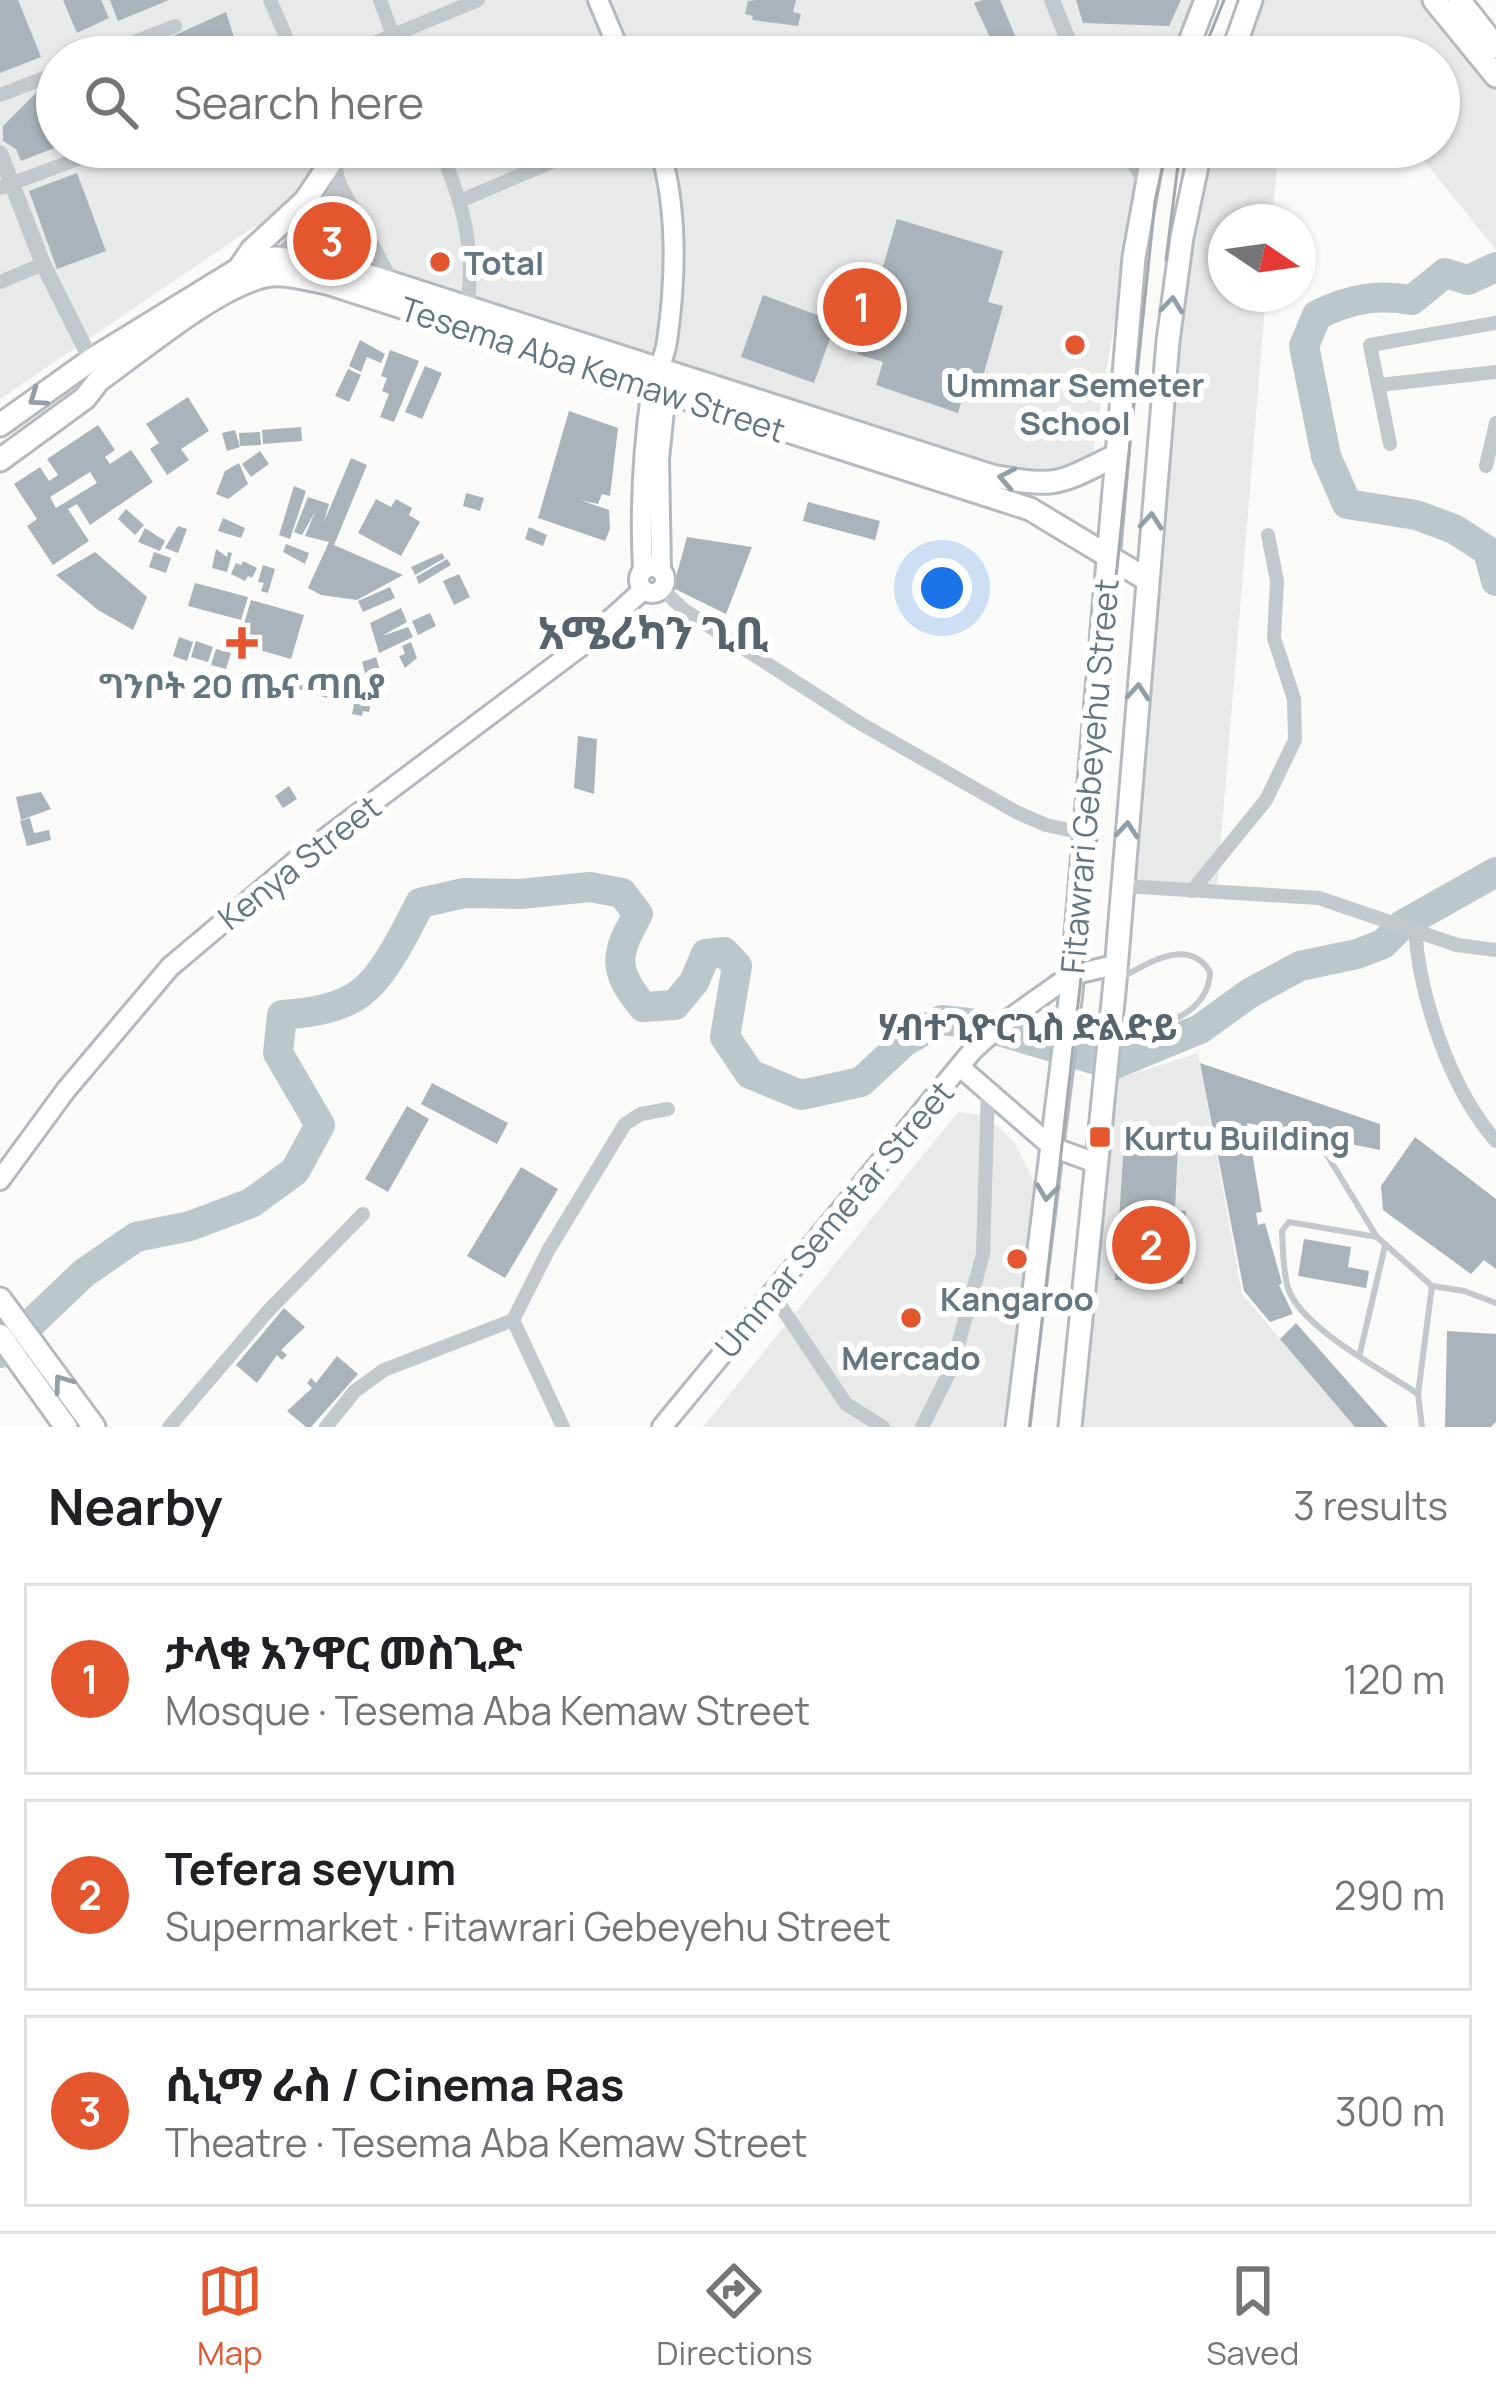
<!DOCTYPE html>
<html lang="en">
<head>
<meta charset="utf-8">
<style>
	body { margin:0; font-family:Manrope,"Noto Sans Ethiopic",sans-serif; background:#f2f2f2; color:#202124 }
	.compass { position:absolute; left:1208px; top:204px; width:108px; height:108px; border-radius:50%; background:#fff; box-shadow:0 3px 9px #0004; rotate:103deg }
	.you { position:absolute; left:942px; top:588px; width:42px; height:42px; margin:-30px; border:9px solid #fff; border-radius:50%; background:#1a73e8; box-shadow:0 0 0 18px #1a73e833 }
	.badge { display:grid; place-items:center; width:78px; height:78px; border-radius:50%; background:#e4572e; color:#fff; font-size:39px; font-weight:700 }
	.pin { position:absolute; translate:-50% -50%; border:6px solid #fff; box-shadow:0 3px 12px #0006 }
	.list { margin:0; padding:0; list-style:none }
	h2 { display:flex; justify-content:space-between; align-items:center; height:156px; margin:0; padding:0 48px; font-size:51px }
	h2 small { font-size:39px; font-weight:400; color:#757577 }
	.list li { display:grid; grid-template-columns:78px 1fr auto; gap:36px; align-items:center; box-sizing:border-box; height:192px; margin:0 24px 24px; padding:0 24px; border:3px solid #e0e0e0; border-radius:0px }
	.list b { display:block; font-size:45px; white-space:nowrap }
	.list p { margin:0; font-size:39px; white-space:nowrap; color:#757577 }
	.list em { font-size:39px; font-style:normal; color:#757577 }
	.icon { flex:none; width:66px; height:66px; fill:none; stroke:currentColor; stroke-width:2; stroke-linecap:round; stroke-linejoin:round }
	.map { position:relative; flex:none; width:1496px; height:1427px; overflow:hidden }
	.search { position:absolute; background:#fff; box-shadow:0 3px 9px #0004; left:36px; right:36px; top:36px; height:132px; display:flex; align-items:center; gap:30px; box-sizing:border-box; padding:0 42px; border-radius:66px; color:#757577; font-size:45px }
	.sheet { height:804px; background:#fff }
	nav { display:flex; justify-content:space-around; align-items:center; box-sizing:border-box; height:168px; border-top:3px solid #e0e0e0; background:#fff; font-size:33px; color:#757577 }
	nav a { display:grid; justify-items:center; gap:6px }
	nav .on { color:#e4572e }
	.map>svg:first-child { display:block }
	.built { fill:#e8e9e9 }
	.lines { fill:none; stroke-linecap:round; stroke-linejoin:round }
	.river { stroke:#bbc7cb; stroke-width:30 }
	.building { fill:#aab3b9; fill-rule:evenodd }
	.secondary-casing { stroke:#b3babf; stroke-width:24 }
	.primary-casing { stroke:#b5babe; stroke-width:27 }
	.service { stroke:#c3c8cc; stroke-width:6 }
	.minor { stroke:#c3c8cc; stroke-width:14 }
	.tertiary { stroke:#c3c8cc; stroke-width:16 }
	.secondary { stroke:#fff; stroke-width:18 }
	.primary { stroke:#fff; stroke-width:21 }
	.tram { stroke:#a2aab0; stroke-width:3 }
	.oneway { stroke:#939fa8 }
	.poi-dot { fill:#e4572e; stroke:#fff; stroke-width:4.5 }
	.labels { text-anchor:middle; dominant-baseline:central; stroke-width:12; stroke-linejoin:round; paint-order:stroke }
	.poi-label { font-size:33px; font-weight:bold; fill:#657683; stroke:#fff }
	.street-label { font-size:33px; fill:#657683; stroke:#fff }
	.neighbourhood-label { font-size:36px; font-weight:bold; fill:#57646e; stroke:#fff }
	.district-label { font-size:45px; font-weight:bold; fill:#57646e; stroke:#fff }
</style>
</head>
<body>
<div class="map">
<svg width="1496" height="1427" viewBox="0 0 1496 1427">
	<rect width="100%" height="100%" fill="#fafaf8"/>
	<g class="built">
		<polygon points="0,0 1197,0 1176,57 57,57 57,147 1144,147 1092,457 1042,483 317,256 255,226 0,399"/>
		<polygon points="1258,0 1430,0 1496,81 1496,250 1413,147 1439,147 1439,57 1234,57"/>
		<polygon points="1203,147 1289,147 1277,168 1272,222 1226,222 1226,294 1266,294 1217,888 1128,883 1152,544"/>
		<polygon points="1198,1053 1242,1294 1355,1427 1075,1427 1104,1083"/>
		<polygon points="958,1112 987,1116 1014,1142 1037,1186 1007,1427 703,1427"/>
	</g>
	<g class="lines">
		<g class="river">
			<path d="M1496,267L1468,280L1445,273L1412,300C1376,294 1350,299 1317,315L1304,346L1326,456L1347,504L1416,515L1454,529L1488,551L1496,581"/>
			<path d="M0,1353L84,1273L136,1237L190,1226L251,1203L295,1171L320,1125L278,1053L282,1015C308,1013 342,1009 363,991C385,974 407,929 420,903L464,893L520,894L590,887L622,893L638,914C615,955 612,969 643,1007L675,1005L694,982L706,954L724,952L737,966L725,1037L750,1074L801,1095L861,1082L904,1042L942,1020L976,1024L1113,1065L1200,1029L1250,993L1300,966L1357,954L1383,944L1402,925L1496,872"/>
		</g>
	</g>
	<g class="building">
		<polygon points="0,0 18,0 41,57 0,73"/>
		<polygon points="63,0 101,0 109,18 77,33"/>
		<polygon points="110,0 169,0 118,21"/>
		<polygon points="756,0 796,0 793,12 801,14 798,26 752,20 753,16 745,14 748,1"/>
		<polygon points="983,0 1000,0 1024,57 999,57 974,3"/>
		<polygon points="1076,0 1181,0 1169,26 1083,23"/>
		<polygon points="226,12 240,57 145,57 142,50"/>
		<polygon points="57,81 57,147 21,161 16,149 3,141 3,126 40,89"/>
		<polygon points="77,173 106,251 57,269 29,191"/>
		<polygon points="897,219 1003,251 988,302 1003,306 979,390 966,386 958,413 876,385 883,362 857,354"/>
		<polygon points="763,295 836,322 814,383 741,357"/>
		<polygon points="360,340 385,354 381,363 367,357 361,372 349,366"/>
		<polygon points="390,350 419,361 394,422 380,417 389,394 382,391 387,378 381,376"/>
		<polygon points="425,366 442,373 422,419 405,412"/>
		<polygon points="348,369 361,375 349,402 335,396"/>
		<polygon points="188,397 209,431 181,449 189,460 167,475 150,449 159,443 146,424"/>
		<polygon points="569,411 618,428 610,496 602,494 598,504 580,500 609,510 610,529 605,541 538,518"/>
		<path d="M98,425L115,450L105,457L110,464L131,450L153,482L90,525L77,504L68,509L89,541L53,565L27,526L37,519L14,484L40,467L49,481L58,475L47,459ZM90,472L97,483L56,508L50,497Z"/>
		<polygon points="301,427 302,441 263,444 262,430"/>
		<polygon points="235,430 240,447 227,451 222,433"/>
		<polygon points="260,432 261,445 240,446 239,433"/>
		<polygon points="260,451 269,464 251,477 242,464"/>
		<polygon points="351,458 367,465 334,545 403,575 357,600 321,595 308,588 329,542 305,536 315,512 302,535 294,532 308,497 329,504 324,522"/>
		<polygon points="239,463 248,484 228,499 216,494 225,471"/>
		<polygon points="294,486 306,491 290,539 279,535"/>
		<polygon points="466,493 484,498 480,511 463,506"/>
		<polygon points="376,499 391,507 396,499 412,508 409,515 420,522 401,556 358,533"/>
		<polygon points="808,502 880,521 875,540 803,521"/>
		<polygon points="126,509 144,525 135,535 118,519"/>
		<polygon points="223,518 245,528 241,538 218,531"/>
		<polygon points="178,526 187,529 178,553 165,548"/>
		<polygon points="529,527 547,535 543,546 525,539"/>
		<polygon points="145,528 165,541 160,551 138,542"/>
		<polygon points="687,537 752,547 726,614 673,588"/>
		<polygon points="286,544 309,553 305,564 283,552"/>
		<polygon points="216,549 227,557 228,552 232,553 227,572 212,568"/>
		<polygon points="95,552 147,597 133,630 98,610 56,575"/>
		<polygon points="154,552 171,558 166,573 149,567"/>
		<polygon points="442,553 445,558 415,575 411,567"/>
		<polygon points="447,559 451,565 419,584 416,577"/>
		<polygon points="243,561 257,568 252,578 248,576 245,581 231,574 236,563 241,565"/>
		<polygon points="263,565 275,569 268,593 261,591 264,583 258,582"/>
		<polygon points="459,574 470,597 454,605 443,581"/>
		<polygon points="195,583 248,597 241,620 188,606"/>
		<polygon points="390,587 395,598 363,612 358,601"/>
		<polygon points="251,600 304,615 291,659 238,644"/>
		<polygon points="401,608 407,622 382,636 408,627 413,637 379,653 370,623"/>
		<polygon points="430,613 436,626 418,635 412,621"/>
		<polygon points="179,637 193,642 187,661 173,656"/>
		<polygon points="196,641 213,647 208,662 191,657"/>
		<polygon points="411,642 417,658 405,668 399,656 405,654 402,646"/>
		<polygon points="216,649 231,653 226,669 211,665"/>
		<polygon points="376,657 381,674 372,677 370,672 365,673 362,662"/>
		<polygon points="298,676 330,685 327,698 295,688"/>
		<polygon points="356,694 372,697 369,712 363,711 362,716 352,714"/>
		<polygon points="578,736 597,739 594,794 574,788"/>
		<polygon points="289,786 297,799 283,808 275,796"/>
		<polygon points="41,792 51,809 21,820 16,797"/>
		<polygon points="30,818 34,833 49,830 51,840 27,846 20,821"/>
		<polygon points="1200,1063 1380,1124 1380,1150 1247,1123 1262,1212 1256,1213 1258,1225 1265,1223 1282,1283 1279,1285 1293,1314 1270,1322 1244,1291"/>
		<polygon points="432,1083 508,1123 497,1144 421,1104"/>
		<polygon points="407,1106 429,1119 388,1192 365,1179"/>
		<polygon points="1415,1137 1496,1199 1496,1269 1484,1260 1471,1274 1383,1210 1381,1186"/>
		<polygon points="1124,1143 1178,1144 1175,1210 1186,1211 1183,1284 1115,1280"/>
		<polygon points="521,1167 558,1189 505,1278 467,1256"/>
		<polygon points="1304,1239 1351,1247 1348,1267 1369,1271 1366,1288 1298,1276"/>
		<polygon points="284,1308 305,1327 281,1350 287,1355 282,1360 277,1355 257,1383 236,1365"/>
		<polygon points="1296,1323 1388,1427 1355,1427 1280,1339"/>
		<polygon points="1447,1331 1496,1334 1496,1422 1491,1427 1445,1427"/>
		<polygon points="337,1356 358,1374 311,1427 306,1427 287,1411 312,1388 307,1383 311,1378 316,1383"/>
	</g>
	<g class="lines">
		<g class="secondary-casing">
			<g id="secondary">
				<polyline points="598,0 622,57"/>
				<circle cx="652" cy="580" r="13"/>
				<path d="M643,571C640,513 643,452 651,394C654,376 665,359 667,341C676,280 678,206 659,147"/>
				<polyline points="661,571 659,459 667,381"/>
				<polyline points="960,1067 1052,1147 1096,1163"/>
				<polyline points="0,1180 66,1090 170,967 303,855 580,647 643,590"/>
				<polyline points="662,1427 973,1050 1002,1024 1071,975 1115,965"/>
			</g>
		</g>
		<g class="primary-casing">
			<g id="primary">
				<polyline points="1434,0 1496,76"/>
				<polyline points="1459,0 1496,47"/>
				<polyline points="1184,57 1206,0"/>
				<polyline points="1231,57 1251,0"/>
				<polyline points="241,266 252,250 305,201 333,159"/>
				<path d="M0,425L91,360L252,261L275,258L315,263L370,276L992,476C1058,488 1058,484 1117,455"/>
				<path d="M0,460L85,398L99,380C143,349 211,291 261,277C281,271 307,279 327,283L1030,509L1146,579"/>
				<polyline points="0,1299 94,1427"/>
				<polyline points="0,1335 66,1427"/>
				<polyline points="1017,1427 1071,992 1134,257 1154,147"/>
				<polyline points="1070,1427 1115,982 1168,341 1182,237 1201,147"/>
			</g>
		</g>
		<g class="service">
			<path d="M1113,1038C1148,1030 1209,1019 1210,972C1189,937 1150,962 1123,977"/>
			<polyline points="1266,1130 1303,1141 1327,1155 1377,1237 1432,1286 1464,1291 1496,1303"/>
			<path d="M1377,1237L1289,1222L1282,1231C1283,1249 1283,1272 1288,1288C1300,1327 1383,1370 1418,1394"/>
			<polyline points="1360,1353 1385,1246"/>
			<polyline points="1422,1427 1418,1394 1432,1286"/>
		</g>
		<g class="minor">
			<polyline points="270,0 295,57"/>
			<polyline points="380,0 401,57"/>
			<polyline points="96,57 175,26"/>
			<polyline points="340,57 478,0"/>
			<polyline points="564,57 614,38"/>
			<polyline points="0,95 57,73"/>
			<polyline points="329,147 340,185 393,283"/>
			<path d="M439,147C463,202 476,249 467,311"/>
			<polyline points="0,188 110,147"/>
			<polyline points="462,200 587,147"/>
			<polyline points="275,258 319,220 340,185"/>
			<polyline points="0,282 43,264"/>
			<polyline points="1379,385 1496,372"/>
			<polyline points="1390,444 1370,345 1496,323"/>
			<polyline points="1486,466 1496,423"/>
			<polyline points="662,589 684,610 858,722 1016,812 1046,825 1083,833"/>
			<polyline points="1123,886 1319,898 1457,945 1496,950"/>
			<polyline points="1192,891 1266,800 1295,740 1294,699 1274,638 1277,581 1268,535"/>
			<path d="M1415,928C1419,996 1450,1089 1496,1141"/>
			<polyline points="772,1293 846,1404 883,1427"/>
			<polyline points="513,1320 563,1427"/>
			<polyline points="169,1427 269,1310 363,1214"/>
			<polyline points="326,1427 355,1391 384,1370 513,1320 549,1249 625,1124 641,1114 668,1109"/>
			<polyline points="922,1427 952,1367 983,1254 988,1091"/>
		</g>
		<g class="tertiary">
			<polyline points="1052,0 1075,57"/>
			<polyline points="1125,147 1145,181"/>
			<polyline points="0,153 43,264 91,360"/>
		</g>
		<use href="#secondary" class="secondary"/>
		<use href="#primary" class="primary"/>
		<g class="tram">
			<polyline points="1201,57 1224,0"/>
			<polyline points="1166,260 1178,165"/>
			<polyline points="1030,1427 1098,828 1115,587 1155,201 1167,147"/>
		</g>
	</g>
	<defs><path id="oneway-chevron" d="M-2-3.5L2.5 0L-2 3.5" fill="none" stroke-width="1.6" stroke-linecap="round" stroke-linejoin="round" transform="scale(3)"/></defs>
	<g class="oneway">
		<use href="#oneway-chevron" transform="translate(1172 305) rotate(-84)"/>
		<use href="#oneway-chevron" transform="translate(37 398) rotate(145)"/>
		<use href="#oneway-chevron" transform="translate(1007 478) rotate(-169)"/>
		<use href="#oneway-chevron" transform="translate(1151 521) rotate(-85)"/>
		<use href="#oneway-chevron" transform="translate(1138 692) rotate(-85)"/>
		<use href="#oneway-chevron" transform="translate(1127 830) rotate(-85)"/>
		<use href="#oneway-chevron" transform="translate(1047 1192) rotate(97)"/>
		<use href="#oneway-chevron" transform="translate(62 1383) rotate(-126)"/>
	</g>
	<g class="poi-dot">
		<circle cx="440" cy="262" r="12"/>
		<circle cx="1075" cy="345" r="12"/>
		<path d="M236 625h12v12h12v12h-12v12h-12v-12h-12v-12h12z"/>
		<rect x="1088" y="1125" width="24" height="24" rx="6"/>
		<circle cx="1017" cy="1259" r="12"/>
		<circle cx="911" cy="1318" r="12"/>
	</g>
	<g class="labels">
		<g class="poi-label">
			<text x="464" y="262" text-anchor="start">Total</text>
			<text x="1075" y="384">Ummar Semeter<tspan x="1075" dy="38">School</tspan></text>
			<text x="242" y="685">ግንቦት 20 ጤና ጣቢያ</text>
			<text x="1124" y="1137" text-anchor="start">Kurtu Building</text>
			<text x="1017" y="1298">Kangaroo</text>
			<text x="911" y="1357">Mercado</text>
		</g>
		<g class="street-label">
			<text transform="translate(593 369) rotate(18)">Tesema Aba Kemaw Street</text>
			<text transform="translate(1089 776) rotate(-85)">Fitawrari Gebeyehu Street</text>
			<text transform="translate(299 862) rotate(-38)">Kenya Street</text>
			<text transform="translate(834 1219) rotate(-50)">Ummar Semetar Street</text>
		</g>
		<g class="neighbourhood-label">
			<text x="1028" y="1026">ሃብተጊዮርጊስ ድልድይ</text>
		</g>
		<g class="district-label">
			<text x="653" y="632">አሜሪካን ጊቢ</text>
		</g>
	</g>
</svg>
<svg class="compass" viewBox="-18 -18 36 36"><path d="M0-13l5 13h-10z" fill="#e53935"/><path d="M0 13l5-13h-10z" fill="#757577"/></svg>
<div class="you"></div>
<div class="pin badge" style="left:862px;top:307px">1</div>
<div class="pin badge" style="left:1151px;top:1245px">2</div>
<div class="pin badge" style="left:332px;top:241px">3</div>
<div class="search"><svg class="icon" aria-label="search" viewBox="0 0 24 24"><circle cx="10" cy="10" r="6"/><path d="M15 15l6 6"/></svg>Search here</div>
</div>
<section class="sheet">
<h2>Nearby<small>3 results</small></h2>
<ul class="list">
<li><span class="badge">1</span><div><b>ታላቁ አንዋር መስጊድ</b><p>Mosque · Tesema Aba Kemaw Street</p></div><em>120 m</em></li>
<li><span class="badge">2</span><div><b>Tefera seyum</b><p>Supermarket · Fitawrari Gebeyehu Street</p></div><em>290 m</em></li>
<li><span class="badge">3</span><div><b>ሲኒማ ራስ / Cinema Ras</b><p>Theatre · Tesema Aba Kemaw Street</p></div><em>300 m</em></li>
</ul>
</section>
<nav>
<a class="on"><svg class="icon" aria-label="map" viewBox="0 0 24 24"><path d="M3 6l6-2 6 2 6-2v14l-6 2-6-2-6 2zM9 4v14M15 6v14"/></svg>Map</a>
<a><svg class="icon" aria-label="directions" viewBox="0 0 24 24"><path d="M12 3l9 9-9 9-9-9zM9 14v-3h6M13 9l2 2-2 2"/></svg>Directions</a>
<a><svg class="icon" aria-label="saved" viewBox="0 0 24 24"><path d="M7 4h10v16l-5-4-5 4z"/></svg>Saved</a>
</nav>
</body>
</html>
